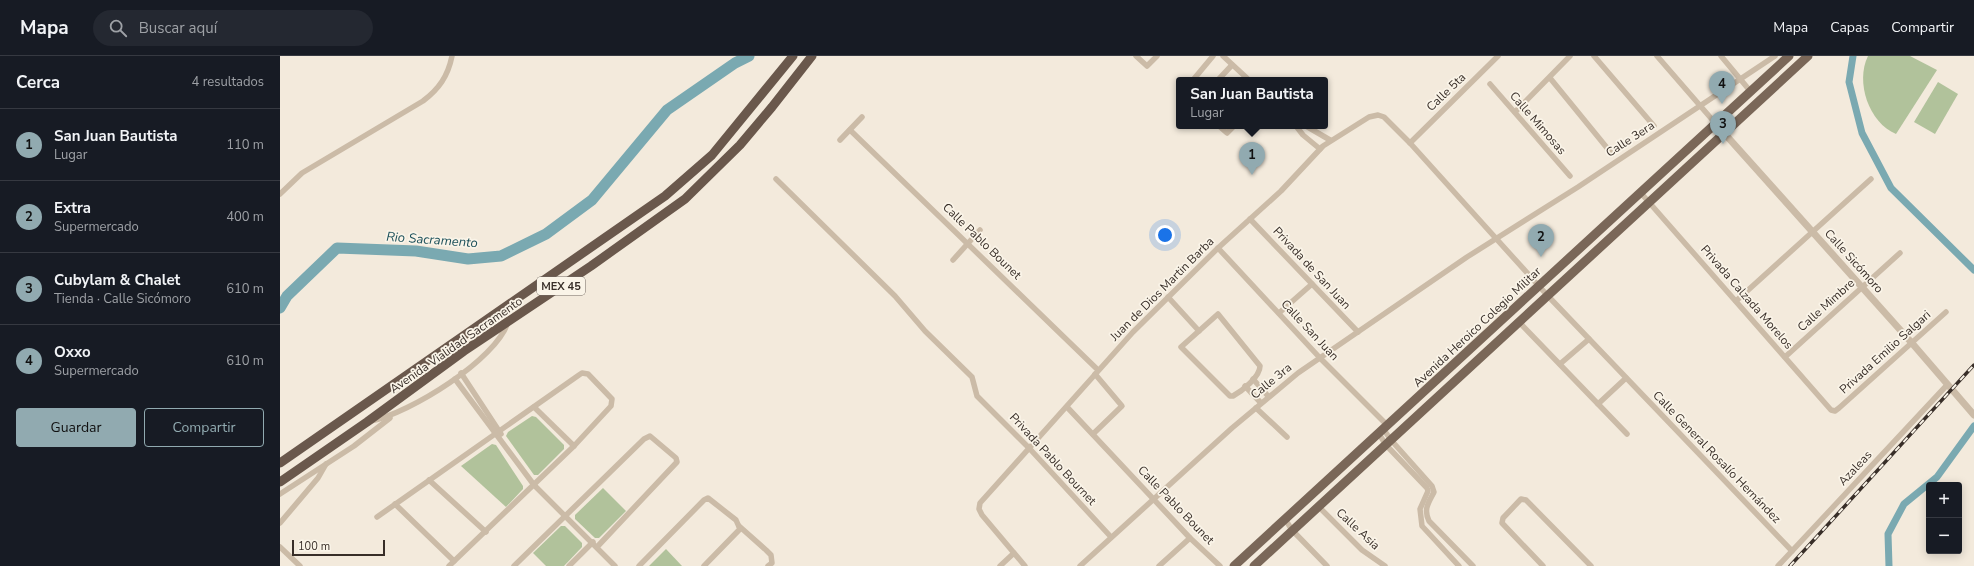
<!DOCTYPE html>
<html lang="es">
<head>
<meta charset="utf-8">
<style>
	body { margin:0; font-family:"Nunito Sans",sans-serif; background:#242831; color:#f1f3f6 }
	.controls { position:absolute; right:12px; bottom:12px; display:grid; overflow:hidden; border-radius:4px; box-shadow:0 2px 10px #0003 }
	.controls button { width:36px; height:36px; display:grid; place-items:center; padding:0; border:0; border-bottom:1px solid #363941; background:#171b24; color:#f1f3f6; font:20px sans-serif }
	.scale { position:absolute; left:12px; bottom:10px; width:93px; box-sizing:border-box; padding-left:4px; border:2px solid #382e28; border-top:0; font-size:11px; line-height:14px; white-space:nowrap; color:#382e28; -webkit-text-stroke:3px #faf4e8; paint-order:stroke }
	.you { position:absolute; left:885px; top:179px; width:14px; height:14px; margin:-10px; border:3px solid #fff; border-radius:50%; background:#1a73e8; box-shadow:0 0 0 6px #1a73e833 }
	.badge { display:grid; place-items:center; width:26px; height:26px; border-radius:50%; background:#91aab0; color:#111; font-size:13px; font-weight:700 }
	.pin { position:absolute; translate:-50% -33px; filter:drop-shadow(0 1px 2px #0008) }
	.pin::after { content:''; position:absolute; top:21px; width:14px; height:12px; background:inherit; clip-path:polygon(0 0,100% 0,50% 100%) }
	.popup { position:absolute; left:896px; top:21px; width:152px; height:52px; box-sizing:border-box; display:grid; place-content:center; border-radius:4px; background:#171b24; filter:drop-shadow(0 1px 3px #0005); font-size:13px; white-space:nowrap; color:#9ea1a6 }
	.popup b { font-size:15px; color:#f1f3f6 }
	.popup::after { content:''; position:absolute; left:50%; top:100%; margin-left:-8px; border:8px solid transparent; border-top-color:#171b24 }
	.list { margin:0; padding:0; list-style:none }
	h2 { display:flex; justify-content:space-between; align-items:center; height:52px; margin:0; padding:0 16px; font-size:17px }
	h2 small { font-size:13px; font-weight:400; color:#9ea1a6 }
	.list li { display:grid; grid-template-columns:26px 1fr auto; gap:12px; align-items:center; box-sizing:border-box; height:72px; padding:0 16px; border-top:1px solid #363941 }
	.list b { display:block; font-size:15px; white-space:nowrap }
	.list p { margin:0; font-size:13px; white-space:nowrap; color:#9ea1a6 }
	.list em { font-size:13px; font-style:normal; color:#9ea1a6 }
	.actions { display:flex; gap:8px; padding:12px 16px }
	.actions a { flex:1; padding:9px 0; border:1px solid #91aab0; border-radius:4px; text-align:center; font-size:14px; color:#91aab0 }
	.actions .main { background:#91aab0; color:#111 }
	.icon { flex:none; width:22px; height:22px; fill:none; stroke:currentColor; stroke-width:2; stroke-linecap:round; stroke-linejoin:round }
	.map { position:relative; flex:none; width:1694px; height:510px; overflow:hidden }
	header { display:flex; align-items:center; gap:24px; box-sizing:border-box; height:56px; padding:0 20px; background:#171b24; border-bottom:1px solid #363941 }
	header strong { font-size:19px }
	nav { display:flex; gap:22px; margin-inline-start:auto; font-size:14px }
	.search { width:280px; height:36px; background:#242831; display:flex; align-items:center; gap:10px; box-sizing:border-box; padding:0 14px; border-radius:22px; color:#9ea1a6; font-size:15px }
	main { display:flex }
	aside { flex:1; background:#171b24 }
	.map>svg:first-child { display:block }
	.green { fill:#b1c29b }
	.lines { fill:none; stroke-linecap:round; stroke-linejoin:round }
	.canal { stroke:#7aa9b1; stroke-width:7 }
	.river { stroke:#7aa9b1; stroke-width:11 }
	.minor { stroke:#cbbba7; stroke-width:5.5 }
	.tertiary { stroke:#cbbba7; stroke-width:7 }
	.primary { stroke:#7a6758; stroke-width:9 }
	.trunk { stroke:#6a584c; stroke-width:9 }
	.rail-casing { stroke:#382e28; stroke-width:3.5 }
	.rail { stroke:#faf4e8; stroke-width:2; stroke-dasharray:6; stroke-linecap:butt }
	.labels { text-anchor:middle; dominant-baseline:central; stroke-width:3.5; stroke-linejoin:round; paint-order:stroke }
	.shield { fill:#faf4e8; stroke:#726962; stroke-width:1 }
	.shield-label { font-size:11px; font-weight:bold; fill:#382e28 }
	.street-label { font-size:12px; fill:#382e28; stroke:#faf4e8 }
	.water-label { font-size:13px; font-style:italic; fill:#1c505a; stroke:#faf4e8 }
</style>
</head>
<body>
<header>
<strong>Mapa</strong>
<div class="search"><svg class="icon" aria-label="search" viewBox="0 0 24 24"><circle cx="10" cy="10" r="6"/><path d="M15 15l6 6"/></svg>Buscar aquí</div>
<nav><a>Mapa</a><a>Capas</a><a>Compartir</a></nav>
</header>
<main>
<aside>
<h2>Cerca<small>4 resultados</small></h2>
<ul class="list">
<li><span class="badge">1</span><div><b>San Juan Bautista</b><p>Lugar</p></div><em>110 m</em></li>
<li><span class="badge">2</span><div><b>Extra</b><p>Supermercado</p></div><em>400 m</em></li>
<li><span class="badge">3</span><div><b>Cubylam &amp; Chalet</b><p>Tienda · Calle Sicómoro</p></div><em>610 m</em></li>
<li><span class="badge">4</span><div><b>Oxxo</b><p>Supermercado</p></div><em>610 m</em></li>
</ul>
<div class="actions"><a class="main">Guardar</a><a>Compartir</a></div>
</aside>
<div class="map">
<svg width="1694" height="510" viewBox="0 0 1694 510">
	<rect width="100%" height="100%" fill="#f3eadc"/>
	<g class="green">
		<path d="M1588,0H1630L1657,14L1616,78C1589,67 1575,26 1588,0Z"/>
		<polygon points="1658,26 1678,38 1655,78 1634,66"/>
		<polygon points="252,360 256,361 284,389 284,393 258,419 254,419 226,380 228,376"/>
		<polygon points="212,388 216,389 243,430 243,433 226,451 181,410"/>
		<polygon points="323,432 346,455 319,482 315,482 295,463 295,459"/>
		<polygon points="281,470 285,470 302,487 302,491 284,510 266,510 253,497"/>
		<polygon points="386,493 402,510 369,510"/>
	</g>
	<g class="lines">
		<g class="canal">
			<polyline points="1573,0 1569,26 1582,77 1611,132 1694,214"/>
			<polyline points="1609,510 1608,478 1624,448 1657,421 1694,370"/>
		</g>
		<polyline class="river" points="0,252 7,240 57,192 136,195 188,203 221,200 266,178 312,144 387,54 455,7 469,0"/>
		<g class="minor">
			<polyline points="856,0 867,10 877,0"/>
			<polyline points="943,0 969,24"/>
			<polyline points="1314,0 1374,70"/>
			<polyline points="1377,0 1436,68"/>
			<polyline points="1441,0 1471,36"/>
			<polyline points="1270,22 1332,98"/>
			<polyline points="913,24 933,0"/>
			<polyline points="938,24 952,9"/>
			<polyline points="1210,28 1290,120"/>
			<polyline points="1235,56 1290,0"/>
			<polyline points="939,70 947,77 954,70"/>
			<polyline points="1016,70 1023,79 1040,93"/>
			<polyline points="1026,70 1050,84"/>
			<polyline points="570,74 818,314"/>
			<polyline points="560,84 582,61"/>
			<polyline points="1130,87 1218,0"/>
			<polyline points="496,123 615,240 645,275 692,321 697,340 749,392 831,481"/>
			<polyline points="1360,136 1551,354 1555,355 1559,352 1666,256"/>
			<path d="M0,138L22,117L143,45C159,33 168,20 172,0"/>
			<polyline points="970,163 1078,276"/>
			<polyline points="938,192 1040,302 1108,370"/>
			<polyline points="673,204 700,174"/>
			<polyline points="888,241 919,275"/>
			<polyline points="1456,245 1591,123"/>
			<polyline points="999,257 1032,228"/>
			<path d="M938,258L980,310C980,321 962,335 953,340H950L901,291Z"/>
			<polyline points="1239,266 1347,378"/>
			<polyline points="1505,301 1620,197"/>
			<polyline points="1280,308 1309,283"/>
			<polyline points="181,317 221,378"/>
			<polyline points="175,323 254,429 335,510"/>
			<polyline points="973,323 988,340"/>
			<polyline points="965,330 981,347"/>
			<polyline points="1318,348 1346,322"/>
			<polyline points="254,351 294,390"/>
			<polyline points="787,351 910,482 940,510"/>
			<polyline points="976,352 1007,381"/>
			<path d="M91,365C130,357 216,304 228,266"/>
			<path d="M1104,374L1111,384L1152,430L1154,436C1149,446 1143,453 1149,465L1193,510"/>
			<polyline points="813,378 842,350 815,318"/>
			<polyline points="1099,378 1106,389 1147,432 1148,435 1140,453 1142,470 1179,510"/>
			<polyline points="149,424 206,476"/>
			<polyline points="0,438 74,390 110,362"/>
			<polyline points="115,448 174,505"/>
			<polyline points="1038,450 1082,494 1105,510"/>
			<polyline points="97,461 299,319 302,317 308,318 332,343 331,350 294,390 169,510"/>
			<polyline points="1005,463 1012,474 1047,510"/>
			<polyline points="0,467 38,422 46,408"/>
			<polyline points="459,470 486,494 491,499 492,507 488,510"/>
			<polyline points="0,491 20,510"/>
			<polyline points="234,510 364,383 370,380 396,402 397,406 317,491"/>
			<polyline points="289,510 313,486"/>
			<polyline points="359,510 424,444 428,442 456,464 460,473 424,510"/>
			<polyline points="720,510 734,497"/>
			<polyline points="745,510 702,459 699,453 700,447 853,276 938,192 1001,135 1043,90 1089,61 1098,59 1104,61 1130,87 1267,239 1512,495"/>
			<polyline points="800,510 952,372 1018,317 1187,201 1298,131 1495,0"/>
			<polyline points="879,510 910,482"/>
			<polyline points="1263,510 1222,467 1223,462 1241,443 1246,444 1311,510"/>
			<polyline points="1498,510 1667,329"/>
		</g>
		<polyline class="tertiary" points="1436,68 1631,286 1694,359"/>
		<g class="primary">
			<polyline points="954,510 1509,0"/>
			<polyline points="974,510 1528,0"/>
		</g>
		<g class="trunk">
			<polyline points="0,407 385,140 432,99 513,0"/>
			<polyline points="0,426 87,366 184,295 311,210 405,143 460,89 492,51 532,0"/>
		</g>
		<g class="rail-casing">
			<polyline id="rail" points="1510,510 1694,309"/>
		</g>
		<use href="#rail" class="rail"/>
	</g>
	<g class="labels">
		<rect class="shield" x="257" y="221" width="48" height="18" rx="3"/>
		<g class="shield-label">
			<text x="281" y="230">MEX 45</text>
		</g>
		<g class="street-label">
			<text transform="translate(1166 36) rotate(-44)">Calle 5ta</text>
			<text transform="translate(1258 67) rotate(49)">Calle Mimosas</text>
			<text transform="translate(1350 83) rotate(-33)">Calle 3era</text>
			<text transform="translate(702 185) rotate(44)">Calle Pablo Bounet</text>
			<text transform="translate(1574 205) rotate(48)">Calle Sicómoro</text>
			<text transform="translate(1032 212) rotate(47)">Privada de San Juan</text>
			<text transform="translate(882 233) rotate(-45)">Juan de Dios Martin Barba</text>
			<text transform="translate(1467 241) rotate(49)">Privada Calzada Morelos</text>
			<text transform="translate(1546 249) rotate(-42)">Calle Mimbre</text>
			<text transform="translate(1197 271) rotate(-43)">Avenida Heroico Colegio Militar</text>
			<text transform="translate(1030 274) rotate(47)">Calle San Juan</text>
			<text transform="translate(176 289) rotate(-35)">Avenida Vialidad Sacramento</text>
			<text transform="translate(1605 296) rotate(-42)">Privada Emilio Salgari</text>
			<text transform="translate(991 325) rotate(-39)">Calle 3ra</text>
			<text transform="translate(1437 401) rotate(46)">Calle General Rosalío Hernández</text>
			<text transform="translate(773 403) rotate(47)">Privada Pablo Bournet</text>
			<text transform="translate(1575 412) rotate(-47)">Azaleas</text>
			<text transform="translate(896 449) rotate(46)">Calle Pablo Bounet</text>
			<text transform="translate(1078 473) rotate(43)">Calle Asia</text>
		</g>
		<g class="water-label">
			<text transform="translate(152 184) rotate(4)">Rio Sacramento</text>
		</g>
	</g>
</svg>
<div class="controls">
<button>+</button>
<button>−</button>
</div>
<div class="scale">100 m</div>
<div class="you"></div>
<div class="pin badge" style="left:972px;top:119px">1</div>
<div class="popup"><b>San Juan Bautista</b>Lugar</div>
<div class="pin badge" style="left:1261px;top:201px">2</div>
<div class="pin badge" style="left:1443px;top:88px">3</div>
<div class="pin badge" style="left:1442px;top:48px">4</div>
</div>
</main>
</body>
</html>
